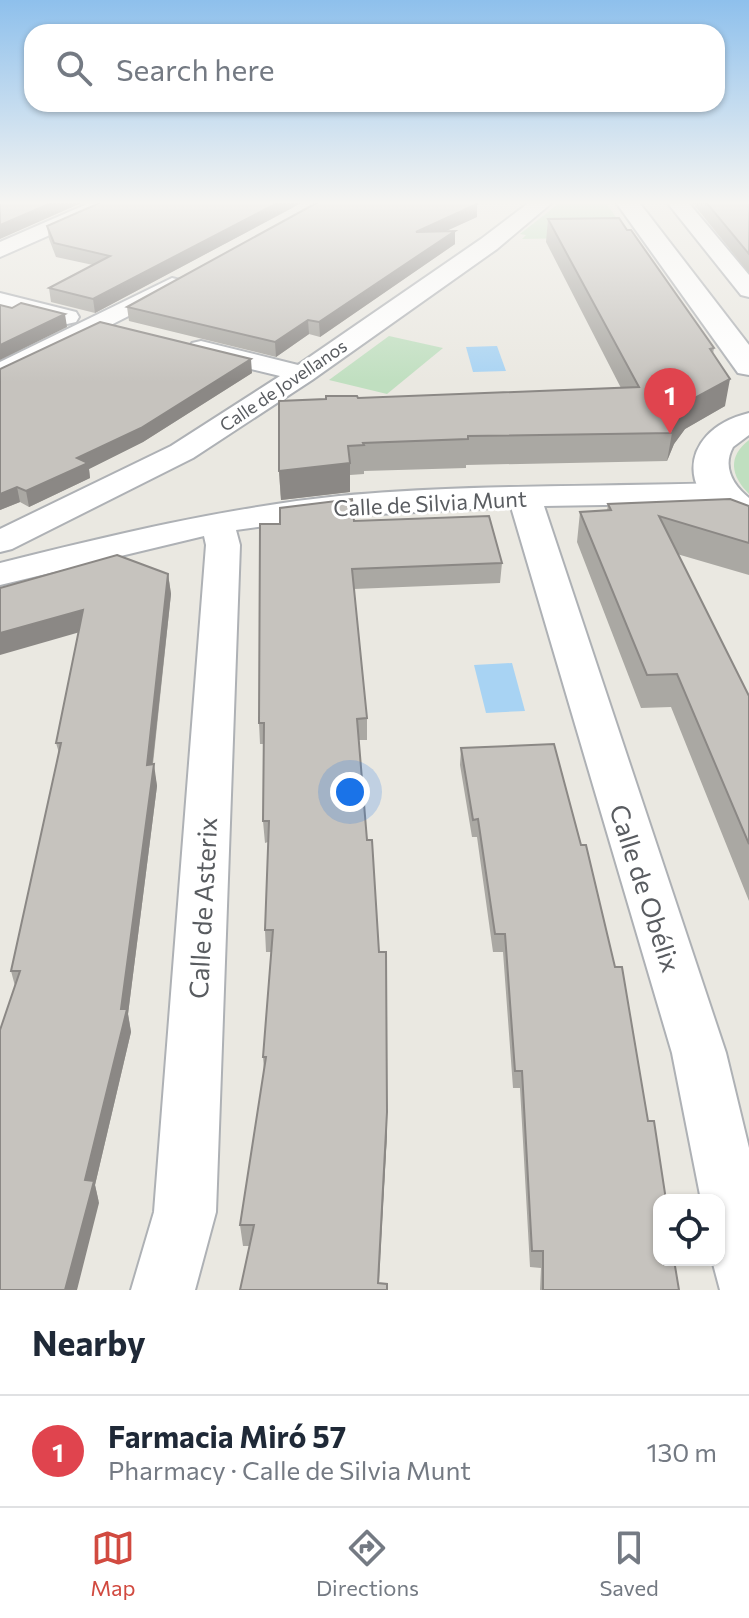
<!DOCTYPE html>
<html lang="en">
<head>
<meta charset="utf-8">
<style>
	body { margin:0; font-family:Commissioner,sans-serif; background:#f2f2f3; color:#1f2937 }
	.controls { position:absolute; right:24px; bottom:24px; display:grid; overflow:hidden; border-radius:16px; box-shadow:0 2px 6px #0004 }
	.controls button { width:72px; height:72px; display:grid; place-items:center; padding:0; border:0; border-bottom:2px solid #e0e1e3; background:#fff; color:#1f2937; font:40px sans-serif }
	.you { position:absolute; left:350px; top:792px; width:28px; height:28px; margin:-20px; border:6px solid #fff; border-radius:50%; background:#1a73e8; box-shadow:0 0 0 12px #1a73e833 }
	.badge { display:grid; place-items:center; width:52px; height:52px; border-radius:50%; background:#d14a40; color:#fff; font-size:26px; font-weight:700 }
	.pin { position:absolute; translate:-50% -66px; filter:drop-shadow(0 2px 4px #0008) }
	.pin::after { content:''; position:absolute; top:42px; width:28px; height:24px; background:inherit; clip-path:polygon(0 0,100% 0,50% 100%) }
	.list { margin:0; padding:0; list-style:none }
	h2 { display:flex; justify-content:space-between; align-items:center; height:104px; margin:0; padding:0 32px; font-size:34px }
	h2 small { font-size:26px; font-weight:400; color:#747a83 }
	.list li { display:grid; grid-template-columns:52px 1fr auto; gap:24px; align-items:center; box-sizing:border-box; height:112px; padding:0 32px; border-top:2px solid #e0e1e3 }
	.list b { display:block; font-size:30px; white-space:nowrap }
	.list p { margin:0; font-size:26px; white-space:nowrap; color:#747a83 }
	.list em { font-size:26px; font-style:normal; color:#747a83 }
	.icon { flex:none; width:44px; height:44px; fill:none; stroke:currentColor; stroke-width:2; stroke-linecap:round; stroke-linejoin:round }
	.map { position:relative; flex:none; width:749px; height:1290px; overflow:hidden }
	.search { position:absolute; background:#fff; box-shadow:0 2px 6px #0004; left:24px; right:24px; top:24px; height:88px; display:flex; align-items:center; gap:20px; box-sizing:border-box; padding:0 28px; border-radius:24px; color:#747a83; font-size:30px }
	.sheet { height:216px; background:#fff }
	nav { display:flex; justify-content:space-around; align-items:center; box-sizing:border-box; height:112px; border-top:2px solid #e0e1e3; background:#fff; font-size:22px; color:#747a83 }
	nav a { display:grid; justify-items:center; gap:4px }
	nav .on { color:#d14a40 }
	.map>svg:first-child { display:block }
	.green { fill:#c0dfc0 }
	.water { fill:#a8d3f3 }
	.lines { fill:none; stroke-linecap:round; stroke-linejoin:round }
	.minor-casing { stroke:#aeb1b5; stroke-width:4 }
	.tertiary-casing { stroke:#aeb1b5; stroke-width:4 }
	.minor { fill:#fff; fill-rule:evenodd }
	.tertiary { fill:#fff; fill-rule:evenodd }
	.wall { fill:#aaa8a3 }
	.shaded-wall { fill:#8b8885 }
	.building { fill:#c6c3be; stroke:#8b8885; stroke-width:2 }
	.labels { text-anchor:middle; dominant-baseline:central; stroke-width:6; stroke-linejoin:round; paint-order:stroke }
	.far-street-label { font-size:18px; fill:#595c60; stroke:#fff }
	.street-label { font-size:22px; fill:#595c60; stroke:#fff }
	.near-street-label { font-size:26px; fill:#595c60; stroke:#fff }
</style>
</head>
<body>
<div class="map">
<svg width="749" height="1290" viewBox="0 0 749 1290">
	<rect width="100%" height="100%" fill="#eae8e1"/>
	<g class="green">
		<polygon points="562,201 605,201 629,237 522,239 526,235 520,234"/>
		<polygon points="389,336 443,348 387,394 329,380"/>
		<path d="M749,440V494C731,476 727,457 749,440Z"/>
	</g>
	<g class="water">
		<polygon points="497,346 506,371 473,372 466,347"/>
		<polygon points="512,663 525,711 486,713 474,665"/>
	</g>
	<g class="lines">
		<g class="minor-casing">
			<g id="minor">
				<polygon points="94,201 121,201 118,205 0,257 0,242"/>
				<polygon points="531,201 554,201 497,249 312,380 193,458 12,549 0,552 0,529 171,446 280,376 192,355 188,349 192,343 201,341 298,365 481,239"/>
				<polygon points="666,201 687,201 749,275 749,297 741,295"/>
				<polygon points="172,278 180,280 184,285 180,290 0,381 0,362"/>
				<polygon points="0,293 76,312 79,317 76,322 67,324 0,307"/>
				<path d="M722,483L733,486L738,493L733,500L722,503L544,506L726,1053L749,1148V1290H720L712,1260H719V1200H701L672,1053L511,507L340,516L236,530L240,545L216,1212L195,1290H131L154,1212L206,545L204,536L0,585V563C112,535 224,508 339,496C466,484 595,487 722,483Z"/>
			</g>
		</g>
		<g class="tertiary-casing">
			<g id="tertiary">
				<polygon points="615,201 638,201 749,345 749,375 738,373"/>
				<path d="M749,413V435L733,447C722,467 733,485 749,498V525C678,508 672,432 749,413Z"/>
			</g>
		</g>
		<use href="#minor" class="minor"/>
		<use href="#tertiary" class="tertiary"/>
	</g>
	<g class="wall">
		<polygon points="305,201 95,313 51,302 49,288 93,265 56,257 49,239 47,226"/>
		<polygon points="691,201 747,201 749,203 749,273"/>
		<polygon points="477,217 445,231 455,231 455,244 320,337 309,334 276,357 129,321 127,307"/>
		<polygon points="548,219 714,348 713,354 725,406 685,429 674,444 667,461 466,465 466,468 364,471 364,474 350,475 350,492 281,500 279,471 358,398 621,388 546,242"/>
		<polygon points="0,369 252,373 143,442 89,469 90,478 29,507 20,502 0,510"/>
		<polygon points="608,504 749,506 749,575 677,554 749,696 749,901 671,707 641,708 577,542 580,512 607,511"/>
		<polygon points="354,521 502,563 500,583 354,589 367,718 367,740 359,740 387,1134 379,1283 387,1290 249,1246 243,1246 240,1225 264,1070 263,1057 271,952 266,952 265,930 268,842 265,843 263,821 264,744 260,744 259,723"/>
		<polygon points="168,574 171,594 153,764 157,786 128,1014 131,1032 95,1185 99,1203 15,986 11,971 59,753 56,743"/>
		<polygon points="461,748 648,1121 679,1290 540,1290 541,1268 530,1267 520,1088 513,1088 503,952 493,952 477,837 472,837 460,765"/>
	</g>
	<g class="shaded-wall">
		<polygon points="56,201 86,201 0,239 0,225"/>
		<polygon points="281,201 305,201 95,313 93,299"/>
		<polygon points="477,204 477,217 416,245 416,232"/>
		<polygon points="455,231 455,244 320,337 319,322"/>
		<polygon points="65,314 67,327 0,360 0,345"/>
		<polygon points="308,320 309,334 276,357 275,342"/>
		<polygon points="251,359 252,373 143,442 89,469 90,478 29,507 26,491 77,458"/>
		<polygon points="730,379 725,406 685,429 674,444 667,461 672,433 678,416 689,401"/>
		<polygon points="350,463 350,492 281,500 279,471"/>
		<polygon points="17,487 20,502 0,510 0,494"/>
		<polygon points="168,574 171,594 150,786 147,765"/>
		<polygon points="83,610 87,630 0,655 0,633"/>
		<polygon points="154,764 157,786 128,1014 131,1032 95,1185 99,1203 77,1290 65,1290 85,1180 121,1009"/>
		<polygon points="387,1112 387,1134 378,1290"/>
	</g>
	<g class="building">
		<polygon points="0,201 56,201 0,225"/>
		<polygon points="104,201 281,201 93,299 49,288 110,256 54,243 47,226"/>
		<polygon points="320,201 476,201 477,204 416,232 455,231 319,322 308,320 275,342 127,307"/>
		<polygon points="705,201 747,201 749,203 749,254"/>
		<polygon points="619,218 627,230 631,230 714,348 710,349 730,379 689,401 678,416 672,433 468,436 468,439 363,443 364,445 348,446 350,463 279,471 279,401 326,399 326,396 357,396 358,398 639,387 548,219"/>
		<polygon points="21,303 65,314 0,345 0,305 12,308"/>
		<polygon points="100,322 251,359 141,428 77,458 88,463 26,491 17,487 0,494 0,369"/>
		<polygon points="352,499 354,521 489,516 502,563 352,569 367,718 357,719 367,840 372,840 379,952 386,952 387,1112 378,1283 387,1284 387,1290 240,1290 254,1225 240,1225 266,1057 263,1057 273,930 265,930 269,821 263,821 264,723 259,723 260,524 280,524 280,508"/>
		<polygon points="730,499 749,506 749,543 659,516 749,696 749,844 677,674 647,675 580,512 611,510 608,504"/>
		<polygon points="117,555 168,574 147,765 154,764 121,1009 127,1009 85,1180 94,1181 65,1290 0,1290 0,1030 20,971 11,971 61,743 56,743 83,610 0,633 0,588"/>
		<polygon points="554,744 581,845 586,845 615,967 622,967 648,1121 654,1121 666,1200 659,1200 659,1260 674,1260 679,1290 543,1290 543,1251 532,1251 522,1071 515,1071 505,934 495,934 478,819 473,820 461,748"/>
	</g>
	<linearGradient id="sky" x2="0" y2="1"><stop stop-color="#8ec0ec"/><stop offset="0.53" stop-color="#f6f5f2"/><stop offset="1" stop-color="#f6f5f2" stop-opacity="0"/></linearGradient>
	<rect width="749" height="382" fill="url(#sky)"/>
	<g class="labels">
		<g class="far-street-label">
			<text transform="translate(283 385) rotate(-34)">Calle de Jovellanos</text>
		</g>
		<g class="street-label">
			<text transform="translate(430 503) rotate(-3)">Calle de Silvia Munt</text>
		</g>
		<g class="near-street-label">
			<text transform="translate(646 888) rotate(72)">Calle de Obélix</text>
			<text transform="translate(202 908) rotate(-87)">Calle de Asterix</text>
		</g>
	</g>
</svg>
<div class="controls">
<button><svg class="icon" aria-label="locate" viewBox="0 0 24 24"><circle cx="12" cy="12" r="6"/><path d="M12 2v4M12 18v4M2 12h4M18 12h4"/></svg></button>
</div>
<div class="you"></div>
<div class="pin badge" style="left:670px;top:434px;background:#e0444e">1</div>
<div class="search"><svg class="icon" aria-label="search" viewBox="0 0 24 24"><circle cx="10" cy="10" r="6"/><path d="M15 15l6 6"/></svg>Search here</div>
</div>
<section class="sheet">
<h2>Nearby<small></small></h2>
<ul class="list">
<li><span class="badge" style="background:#e0444e">1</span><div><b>Farmacia Miró 57</b><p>Pharmacy · Calle de Silvia Munt</p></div><em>130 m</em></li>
</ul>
</section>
<nav>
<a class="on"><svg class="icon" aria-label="map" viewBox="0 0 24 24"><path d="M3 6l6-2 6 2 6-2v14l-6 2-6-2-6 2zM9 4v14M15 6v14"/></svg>Map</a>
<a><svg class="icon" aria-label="directions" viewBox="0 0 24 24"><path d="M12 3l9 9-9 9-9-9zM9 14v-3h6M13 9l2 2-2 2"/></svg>Directions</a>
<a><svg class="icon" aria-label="saved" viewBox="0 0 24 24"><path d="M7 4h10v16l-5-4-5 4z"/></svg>Saved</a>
</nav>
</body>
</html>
